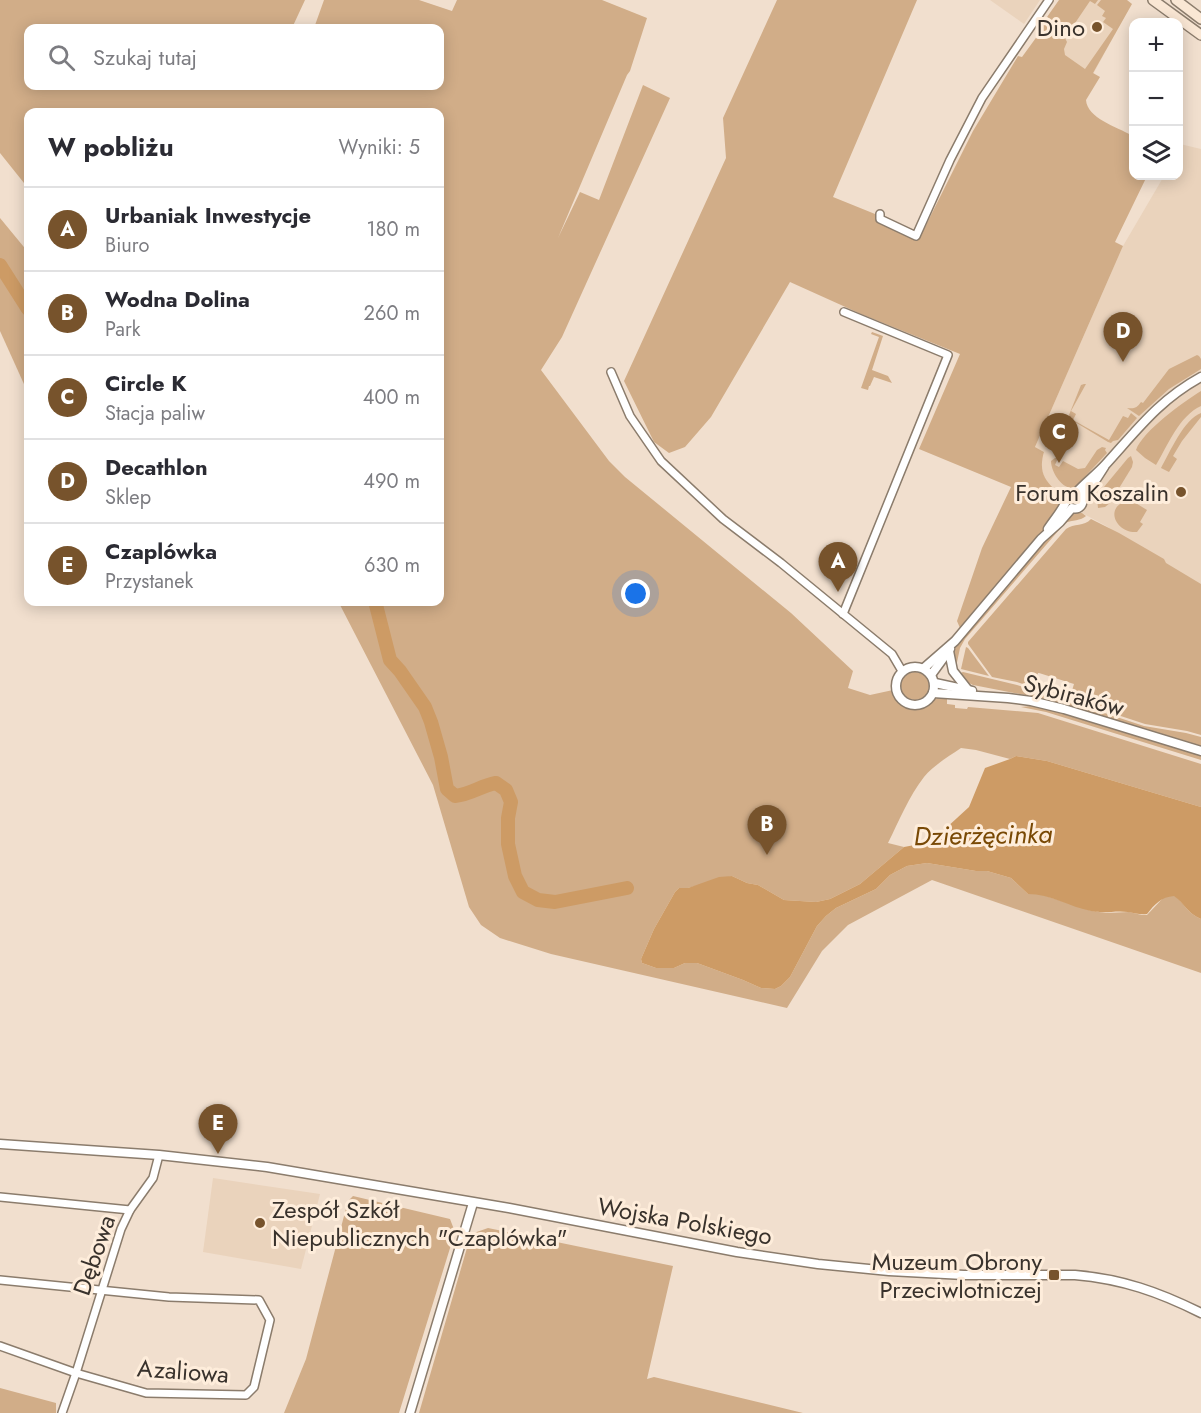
<!DOCTYPE html>
<html lang="pl">
<head>
<meta charset="utf-8">
<style>
	body { margin:0; font-family:Jost,sans-serif; background:#f2f2f3; color:#2b2b33 }
	.controls { position:absolute; right:18px; top:18px; display:grid; overflow:hidden; border-radius:12px; box-shadow:0 3px 15px #0003 }
	.controls button { width:54px; height:54px; display:grid; place-items:center; padding:0; border:0; border-bottom:2px solid #e1e1e2; background:#fff; color:#2b2b33; font:30px sans-serif }
	.you { position:absolute; left:636px; top:594px; width:21px; height:21px; margin:-15px; border:4px solid #fff; border-radius:50%; background:#1a73e8; box-shadow:0 0 0 9px #1a73e833 }
	.badge { display:grid; place-items:center; width:39px; height:39px; border-radius:50%; background:#77532c; color:#fff; font-size:20px; font-weight:700 }
	.pin { position:absolute; translate:-50% -50px; filter:drop-shadow(0 2px 3px #0008) }
	.pin::after { content:''; position:absolute; top:32px; width:21px; height:18px; background:inherit; clip-path:polygon(0 0,100% 0,50% 100%) }
	.list { margin:0; padding:0; list-style:none }
	h2 { display:flex; justify-content:space-between; align-items:center; height:78px; margin:0; padding:0 24px; font-size:26px }
	h2 small { font-size:20px; font-weight:400; color:#7c7c81 }
	.list li { display:grid; grid-template-columns:39px 1fr auto; gap:18px; align-items:center; box-sizing:border-box; height:84px; padding:0 24px; border-top:2px solid #e1e1e2 }
	.list b { display:block; font-size:22px; white-space:nowrap }
	.list p { margin:0; font-size:20px; white-space:nowrap; color:#7c7c81 }
	.list em { font-size:20px; font-style:normal; color:#7c7c81 }
	.icon { flex:none; width:33px; height:33px; fill:none; stroke:currentColor; stroke-width:2; stroke-linecap:round; stroke-linejoin:round }
	.map { position:relative; flex:none; width:1201px; height:1413px; overflow:hidden }
	.search { position:absolute; background:#fff; box-shadow:0 3px 15px #0003; left:24px; top:24px; width:420px; height:66px; display:flex; align-items:center; gap:15px; box-sizing:border-box; padding:0 21px; border-radius:12px; color:#7c7c81; font-size:22px }
	.panel { position:absolute; background:#fff; box-shadow:0 3px 15px #0003; left:24px; top:108px; width:420px; height:498px; border-radius:12px }
	.map>svg:first-child { display:block }
	.built { fill:#ead3bc }
	.green { fill:#d1ad88 }
	.water { fill:#cd9b65 }
	.lines { fill:none; stroke-linecap:round; stroke-linejoin:round }
	.river { stroke:#cd9b65; stroke-width:14 }
	.minor-casing { stroke:#8b7c6c; stroke-width:10 }
	.tertiary-casing { stroke:#8b7c6c; stroke-width:11 }
	.secondary-casing { stroke:#8b7c6c; stroke-width:12 }
	.minor { stroke:#fff; stroke-width:7 }
	.tertiary { stroke:#fff; stroke-width:8 }
	.secondary { stroke:#fae7d4; stroke-width:9 }
	.poi-dot { fill:#77532c; stroke:#feeddb; stroke-width:2 }
	.labels { text-anchor:middle; dominant-baseline:central; stroke-width:6; stroke-linejoin:round; paint-order:stroke }
	.poi-label { font-size:24px; fill:#39322c; stroke:#feeddb; text-anchor:end }
	.street-label { font-size:24px; fill:#39322c; stroke:#feeddb }
	.water-label { font-size:26px; font-style:italic; fill:#794905; stroke:#feeddb }
</style>
</head>
<body>
<div class="map">
<svg width="1201" height="1413" viewBox="0 0 1201 1413">
	<rect width="100%" height="100%" fill="#f1dfce"/>
	<g class="built">
		<polygon points="990,0 1040,0 1024,24"/>
		<polygon points="1062,0 1114,0 1128,10 1091,78 1038,34"/>
		<polygon points="1180,144 1201,149 1201,596 1108,527 1082,513 1050,486 1045,479 1042,470 1042,460 1044,452 1035,447 1123,246 1164,176 1178,176 1178,148"/>
		<polygon points="213,1178 320,1194 301,1269 203,1252"/>
	</g>
	<g class="green">
		<path d="M0,0H305L292,28H28V86H440V28H314L324,0H419L452,11L457,0H602L647,18L630,71L627,75L558,238L580,192L599,200L643,85L670,98L562,337L541,370L609,461L625,477L791,613L853,671L848,688L870,695L893,690C897,703 910,713 924,706C934,701 934,697 947,697V704L955,705V708L967,709L968,707L1038,713L1201,764V807L1047,761L1016,756L1010,759L976,750L961,748C948,757 934,765 924,777C909,796 899,821 888,843L904,847L860,884L830,899L816,902L784,900L758,885L747,883L732,876L688,888H679L675,892L654,929L641,959L642,963L656,968H674L685,963H697L743,980L761,988L775,989L781,986L790,977L817,926L826,916L836,908L876,889L890,875L907,866L927,863L976,871H987L1011,878L1028,894H1040L1092,911L1106,913L1129,912L1142,915H1147L1165,896L1174,895C1184,903 1188,914 1201,919V973L932,880L848,925L822,951L787,1008L551,954L500,938L481,925L469,907L433,785L339,603L333,602H440V112H28V188L0,153Z"/>
		<path d="M777,0H917L833,197L922,233L973,131L1018,56L1022,57L1038,35L1036,33L1043,23L1065,38L1067,42L1064,49L1065,55L1085,69L1113,29L1103,22L1106,18L1102,16L1105,11L1097,5L1101,0H1127L1132,4L1093,73L1100,77L1086,100C1087,118 1117,127 1131,135L1129,141L1133,144L1134,176H1147L1115,242L1123,246L1035,447L1044,452C1034,486 1063,486 1062,505L1042,532L960,628L957,621L982,548L1011,487L919,449L960,354L861,314L790,282L711,417L685,447L669,453L654,442L624,381L726,158L723,118Z"/>
		<polygon points="1059,0 1098,0 1095,4 1090,1 1069,32 1047,17"/>
		<polygon points="0,218 28,252 28,393 0,331"/>
		<polygon points="872,332 883,336 872,370 888,376 892,383 874,377 870,386 869,386 868,390 861,388 879,337 871,334"/>
		<path d="M1197,355L1199,356L1201,359V369L1169,389L1139,416L1127,408C1134,409 1137,408 1141,402L1143,403L1169,369Z"/>
		<polygon points="1084,384 1086,384 1071,411 1076,414 1073,420 1109,440 1123,416 1128,418 1131,413 1137,418 1118,440 1113,441 1111,443 1108,442 1070,419 1069,415 1081,385"/>
		<path d="M1201,391V406C1179,416 1168,445 1156,465L1145,458L1136,450C1143,431 1183,402 1201,391Z"/>
		<path d="M1201,413V417L1182,441L1173,456L1177,459L1169,472L1161,468C1170,452 1184,419 1201,413Z"/>
		<path d="M1102,447L1106,448L1105,450L1107,453L1080,482L1081,485C1079,486 1075,489 1072,488C1061,488 1051,471 1051,461L1055,458H1058L1055,465L1059,467L1063,461L1078,469L1085,468L1097,450Z"/>
		<polygon points="1131,456 1133,462 1132,467 1110,503 1105,507 1098,508 1097,498 1099,493 1128,458"/>
		<path d="M1126,501L1134,502L1147,510L1140,522L1143,524L1137,532C1118,534 1103,509 1126,501Z"/>
		<path d="M1073,513H1082L1086,516C1081,521 1072,520 1065,523L965,639L960,648L956,667C953,657 953,650 959,641L1050,535Z"/>
		<path d="M1091,519L1119,533L1164,559L1166,563L1201,584V735L1187,731L1145,724L1054,694L1055,692L1070,697L1074,684L1039,673H1038L1034,685L1050,690L1049,693L1017,682L992,677L968,644V642L1066,529C1074,523 1084,527 1091,519Z"/>
		<polygon points="966,647 968,648 989,676 961,669"/>
		<circle cx="915" cy="686" r="14"/>
		<polygon points="963,672 1017,685 1048,695 1046,699 973,685 967,682 958,674"/>
		<polygon points="1053,696 1144,726 1186,733 1201,737 1201,747 1053,702"/>
		<polygon points="1031,706 1039,706 1050,710 1201,756 1201,760 1046,712 1021,707"/>
		<polygon points="353,1196 450,1219 455,1232 399,1413 284,1413 306,1359 348,1201"/>
		<polygon points="488,1228 673,1266 647,1379 654,1377 803,1413 419,1413 471,1234"/>
		<polygon points="0,1388 56,1403 56,1413 0,1413"/>
	</g>
	<path class="water" d="M1016,756L1047,761L1201,807V919C1188,914 1184,903 1174,896C1161,897 1155,904 1147,914C1140,915 1135,913 1128,912C1116,910 1104,914 1091,911C1070,907 1050,894 1028,894L1011,878L987,871H976L927,863L907,866L890,875L876,889L836,908L826,916L817,926L790,977L781,986L775,989L761,988L743,980L697,963H685L674,968H656L642,963L641,959L654,929L675,892L679,888H688L719,877L732,876L747,883L758,885L784,900L816,902L830,899L860,884L904,847L920,844L945,829L969,807L985,768L1010,759Z"/>
	<g class="lines">
		<g class="river">
			<polyline points="0,265 28,309"/>
			<path d="M378,602L376,605L390,660L400,671L425,707L431,722L441,757L447,789L455,796C472,794 480,786 496,783L506,790L511,802L508,818V844L515,876L523,892L538,900L555,902L627,888"/>
		</g>
		<g class="minor-casing">
			<g id="minor">
				<polyline points="880,214 880,219 916,236 950,160 982,98 1049,0"/>
				<polyline points="611,372 630,416 661,461 723,519 781,563 892,654 902,671"/>
				<polyline points="843,614 948,355 844,312"/>
				<polyline points="0,1197 130,1210"/>
				<polyline points="0,1280 169,1297 259,1300 270,1320 254,1387 246,1395 146,1393 76,1373 0,1346"/>
				<polyline points="62,1413 76,1373 121,1229 130,1210 153,1178 159,1155"/>
			</g>
		</g>
		<g class="tertiary-casing">
			<g id="tertiary">
				<path d="M1048,529C1055,518 1065,508 1068,496L1072,494L1076,493C1086,482 1097,474 1106,464C1137,430 1159,400 1201,377"/>
				<polyline points="949,651 953,671 968,690"/>
				<circle cx="915" cy="686" r="19"/>
				<path d="M924,668L955,641L1041,539L1060,522L1072,508C1079,510 1084,505 1082,497L1095,481L1104,467"/>
				<polyline points="931,675 950,649"/>
				<polyline points="935,683 972,691"/>
				<polyline points="933,693 1008,698 1031,701 1064,709 1201,751"/>
				<path d="M0,1144L159,1155L267,1167L509,1208L737,1252L818,1264L889,1271L964,1275H1075C1122,1279 1159,1292 1201,1313"/>
				<polyline points="410,1413 473,1203"/>
			</g>
		</g>
		<g class="secondary-casing">
			<g id="secondary">
				<polyline points="1153,0 1201,35"/>
				<polyline points="1176,0 1201,19"/>
			</g>
		</g>
		<use href="#minor" class="minor"/>
		<use href="#tertiary" class="tertiary"/>
		<use href="#secondary" class="secondary"/>
	</g>
	<g class="poi-dot">
		<circle cx="1097" cy="27" r="6"/>
		<circle cx="1181" cy="492" r="6"/>
		<circle cx="260" cy="1223" r="6"/>
		<rect x="1048" y="1269" width="12" height="12" rx="3"/>
	</g>
	<g class="labels">
		<g class="poi-label">
			<text x="1085" y="27">Dino</text>
			<text x="1169" y="492">Forum Koszalin</text>
			<text x="272" y="1209" text-anchor="start">Zespół Szkół<tspan x="272" dy="28">Niepublicznych "Czaplówka"</tspan></text>
			<text x="1042" y="1261">Muzeum Obrony<tspan x="1042" dy="28">Przeciwlotniczej</tspan></text>
		</g>
		<g class="street-label">
			<text transform="translate(1074 695) rotate(15)">Sybiraków</text>
			<text transform="translate(685 1221) rotate(10)">Wojska Polskiego</text>
			<text transform="translate(94 1255) rotate(-71)">Dębowa</text>
			<text transform="translate(183 1371) rotate(4)">Azaliowa</text>
		</g>
		<g class="water-label">
			<text transform="translate(983 835) rotate(-1)">Dzierżęcinka</text>
		</g>
	</g>
</svg>
<div class="controls">
<button>+</button>
<button>−</button>
<button><svg class="icon" aria-label="layers" viewBox="0 0 24 24"><path d="M12 4l9 5-9 5-9-5zM3 14l9 5 9-5"/></svg></button>
</div>
<div class="you"></div>
<div class="pin badge" style="left:838px;top:592px">A</div>
<div class="pin badge" style="left:767px;top:855px">B</div>
<div class="pin badge" style="left:1059px;top:463px">C</div>
<div class="pin badge" style="left:1123px;top:362px">D</div>
<div class="pin badge" style="left:218px;top:1154px">E</div>
<div class="search"><svg class="icon" aria-label="search" viewBox="0 0 24 24"><circle cx="10" cy="10" r="6"/><path d="M15 15l6 6"/></svg>Szukaj tutaj</div>
<section class="panel">
<h2>W pobliżu<small>Wyniki: 5</small></h2>
<ul class="list">
<li><span class="badge">A</span><div><b>Urbaniak Inwestycje</b><p>Biuro</p></div><em>180 m</em></li>
<li><span class="badge">B</span><div><b>Wodna Dolina</b><p>Park</p></div><em>260 m</em></li>
<li><span class="badge">C</span><div><b>Circle K</b><p>Stacja paliw</p></div><em>400 m</em></li>
<li><span class="badge">D</span><div><b>Decathlon</b><p>Sklep</p></div><em>490 m</em></li>
<li><span class="badge">E</span><div><b>Czaplówka</b><p>Przystanek</p></div><em>630 m</em></li>
</ul>
</section>
</div>
</body>
</html>
